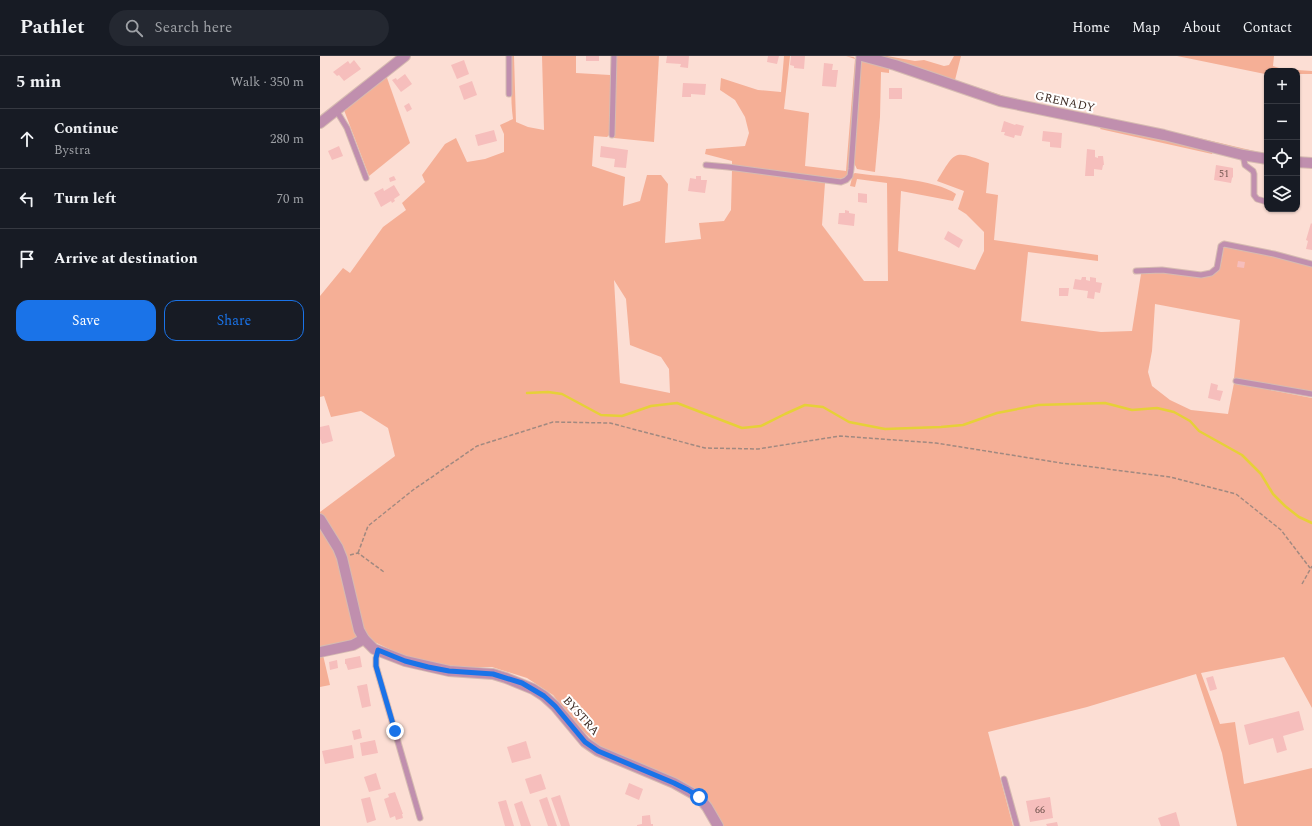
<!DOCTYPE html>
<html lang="en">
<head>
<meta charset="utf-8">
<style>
	body { margin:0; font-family:Spectral,serif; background:#242831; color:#f1f3f6 }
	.controls { position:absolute; right:12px; top:12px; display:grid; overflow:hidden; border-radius:8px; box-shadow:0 1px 3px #0004 }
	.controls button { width:36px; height:36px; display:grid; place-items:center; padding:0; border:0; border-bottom:1px solid #363941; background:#171b24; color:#f1f3f6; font:20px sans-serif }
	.stop { position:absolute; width:12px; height:12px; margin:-9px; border:3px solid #1a73e8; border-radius:50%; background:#fff }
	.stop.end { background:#1a73e8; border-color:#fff; box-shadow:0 1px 4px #0008 }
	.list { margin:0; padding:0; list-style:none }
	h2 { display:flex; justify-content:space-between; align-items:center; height:52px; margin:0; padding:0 16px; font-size:17px }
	h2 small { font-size:13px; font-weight:400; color:#9ea1a6 }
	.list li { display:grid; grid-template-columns:26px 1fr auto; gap:12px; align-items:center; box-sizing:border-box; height:60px; padding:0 16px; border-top:1px solid #363941 }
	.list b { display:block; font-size:15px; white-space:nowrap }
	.list p { margin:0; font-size:13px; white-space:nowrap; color:#9ea1a6 }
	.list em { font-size:13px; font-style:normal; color:#9ea1a6 }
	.actions { display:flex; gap:8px; padding:12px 16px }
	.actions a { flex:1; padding:9px 0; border:1px solid #1a73e8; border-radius:12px; text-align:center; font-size:14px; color:#1a73e8 }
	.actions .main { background:#1a73e8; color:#fff }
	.icon { flex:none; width:22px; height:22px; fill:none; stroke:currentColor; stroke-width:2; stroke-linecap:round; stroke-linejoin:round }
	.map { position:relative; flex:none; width:992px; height:770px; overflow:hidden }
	header { display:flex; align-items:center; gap:24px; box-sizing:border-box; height:56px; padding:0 20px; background:#171b24; border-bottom:1px solid #363941 }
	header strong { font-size:19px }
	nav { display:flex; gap:22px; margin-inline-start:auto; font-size:14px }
	.search { width:280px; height:36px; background:#242831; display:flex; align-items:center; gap:10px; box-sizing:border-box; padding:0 14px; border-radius:22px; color:#9ea1a6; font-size:15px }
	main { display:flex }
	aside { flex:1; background:#171b24 }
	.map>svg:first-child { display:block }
	.green { fill:#f5af96; fill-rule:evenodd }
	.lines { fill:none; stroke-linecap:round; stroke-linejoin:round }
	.stream { stroke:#e6d038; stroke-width:2.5 }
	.building { fill:#f6bebc }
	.service-casing { stroke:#d6bbb1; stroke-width:7 }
	.minor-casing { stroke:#d6bbb1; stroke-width:12 }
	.path { stroke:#a18980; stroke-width:1.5; stroke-dasharray:4 2; stroke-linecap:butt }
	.service { stroke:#c08fae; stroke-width:5 }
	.minor { stroke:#c08fae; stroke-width:10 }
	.route { stroke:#1a73e8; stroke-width:5 }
	.labels { text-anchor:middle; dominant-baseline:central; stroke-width:4; stroke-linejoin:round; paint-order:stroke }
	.number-label { font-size:10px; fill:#6e524c }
	.street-label { font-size:12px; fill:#402e27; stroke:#fff }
</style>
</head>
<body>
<header>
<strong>Pathlet</strong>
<div class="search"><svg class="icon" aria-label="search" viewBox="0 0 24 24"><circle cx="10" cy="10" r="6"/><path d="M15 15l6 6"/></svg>Search here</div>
<nav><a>Home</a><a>Map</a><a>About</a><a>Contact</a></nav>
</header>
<main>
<aside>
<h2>5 min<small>Walk · 350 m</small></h2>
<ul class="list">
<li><svg class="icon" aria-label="ahead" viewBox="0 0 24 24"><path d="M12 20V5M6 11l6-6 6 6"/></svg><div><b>Continue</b><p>Bystra</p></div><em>280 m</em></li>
<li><svg class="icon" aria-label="left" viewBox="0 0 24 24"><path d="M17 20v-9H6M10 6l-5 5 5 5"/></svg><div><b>Turn left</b></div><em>70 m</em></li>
<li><svg class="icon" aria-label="arrive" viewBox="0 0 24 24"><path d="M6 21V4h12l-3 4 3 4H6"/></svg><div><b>Arrive at destination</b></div></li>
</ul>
<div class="actions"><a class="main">Save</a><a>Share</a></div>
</aside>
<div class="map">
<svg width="992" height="770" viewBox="0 0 992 770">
	<rect width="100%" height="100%" fill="#fcded4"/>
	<g class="green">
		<path d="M191,0H194L196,66L208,71L224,74L222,0H256V17L290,19V78L287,81L274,80L272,110L305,121L303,150L320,145L327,119H341L348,128L345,187L381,183L379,167L404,165L411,154L412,114L505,127L502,169L544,225H568L567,127L537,123L535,131L530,130L533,118L535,117C562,121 615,123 636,138L633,145L581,135L578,195L655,214L664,195V176L646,158L638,153L644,135L617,125C636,94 633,94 669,107L666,137L678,139L674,184L778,199V205L708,196L701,265L781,276L812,275L821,218L842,216L885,221C902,217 902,205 903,190L954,200L992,210V336L914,322L920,264L835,248L832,295L828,316L832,330L850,344L871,354L908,358L914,327L992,342V652L964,601L881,617L900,668L915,666L924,728L992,712V770H917L902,697L876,618L767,651L668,676L693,770H403L399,761L382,738L364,726L280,691L258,670L233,639L207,622L172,611H126L86,601L46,582L20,490L0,458V456L75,400L68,372L41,355L11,361L4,340L0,341V240L23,212L30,217L63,171L86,154L82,147L105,126L102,119L125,88L136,82L147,106L165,103L184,96V78L180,69L193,63C190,42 192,22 191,0ZM294,224L306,243L310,289L341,301L349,313L350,337L300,327Z"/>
		<polygon points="296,0 339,0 334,86 294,82"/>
		<path d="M464,0H470L464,53L489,57L485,110L526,115L535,3L526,0L534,1L536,4L529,112C528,119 526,122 519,123L412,109V105L385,98L386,93L425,90L429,77L425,61L415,44L400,34L401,22L438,34L461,36Z"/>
		<polygon points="552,0 567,0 595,5 604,4 624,10 629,9 634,0 641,0 635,24 690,42 849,75 947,98 947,100 674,39"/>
		<polygon points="857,0 954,0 953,10 962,13 992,15 992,18 977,18 977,15 947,15 947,60 945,18"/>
		<polygon points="543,5 546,5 569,11 569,17 561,16 560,61 555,116 537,113 534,107 541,8"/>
		<polygon points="66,19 90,87 49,120 24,54"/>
		<polygon points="782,70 893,95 892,98 780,73"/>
		<polygon points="0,467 16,493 39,578 36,583 0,594"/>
		<polygon points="0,599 3,599 10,629 0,631"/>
	</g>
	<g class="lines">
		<polyline class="stream" points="207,337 228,336 242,338 281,359 302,360 331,350 357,347 422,372 441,370 465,358 485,349 503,351 529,366 565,373 621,371 643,369 677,357 718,349 785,347 812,354 837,352 854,356 870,365 879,375 922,399 941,418 953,438 965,450 979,461 992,467"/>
	</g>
	<g class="building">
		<rect x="266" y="0" width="13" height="5"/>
		<polygon points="347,0 369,0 368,12 360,11 361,8 346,7"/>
		<polygon points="448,0 459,0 457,8 447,6"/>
		<polygon points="471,0 485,0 484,13 474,12 474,10 470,9"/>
		<polygon points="34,4 41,13 24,25 19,19 17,20 13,16 28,5 30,8"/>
		<polygon points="144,4 149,18 137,23 131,9"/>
		<polygon points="504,7 513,8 512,14 518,14 516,31 502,30"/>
		<polygon points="85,18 92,28 81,36 72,24 76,22 77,24"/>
		<polygon points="152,25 157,39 144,44 139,30"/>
		<polygon points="363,27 386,28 385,39 371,38 371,41 362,41"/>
		<rect x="569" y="32" width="13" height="11"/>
		<polygon points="89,47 92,53 87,56 84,50"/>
		<polygon points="684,65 695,69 696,68 704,70 701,80 695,79 694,82 684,79 685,76 681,76"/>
		<polygon points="174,74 177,85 158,90 155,79"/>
		<polygon points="723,75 742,77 741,92 730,91 730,86 722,85"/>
		<polygon points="19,90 23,100 12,104 8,95"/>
		<polygon points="281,90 308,94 306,112 294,111 295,103 280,101"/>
		<polygon points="767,93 775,94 775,101 778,102 778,100 783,100 784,109 783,109 782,114 774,113 774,120 765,120"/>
		<polygon points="896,109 913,112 913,121 912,122 911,127 894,124"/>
		<polygon points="74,120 76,124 70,126 69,122"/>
		<polygon points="376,120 381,120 381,124 387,124 385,137 368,135 370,122 376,123"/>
		<polygon points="74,129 80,139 74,143 75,145 72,147 71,145 61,151 54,137 63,132 64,135"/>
		<polygon points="538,137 547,138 547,147 538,146"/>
		<polygon points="525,154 529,155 529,157 535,158 534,170 518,168 519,157 525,157"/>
		<polygon points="991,167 992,168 992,194 986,193 988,185 986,184"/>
		<polygon points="628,175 643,184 639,192 624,183"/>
		<polygon points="918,205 925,206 924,212 917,211"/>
		<polygon points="762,221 766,221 766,224 770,225 770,221 776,222 776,226 782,227 780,237 775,236 774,243 767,242 768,235 753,233 755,223 761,224"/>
		<polygon points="739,232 749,232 748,240 739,240"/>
		<polygon points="891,327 898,329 897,334 903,335 900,345 888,342"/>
		<polygon points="9,369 13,385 2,388 0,383 0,371"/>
		<polygon points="40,600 42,611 28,614 26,608 25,608 25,603"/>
		<polygon points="17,604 18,612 10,614 9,606"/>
		<polygon points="893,620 897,633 890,635 886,622"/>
		<polygon points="47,628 51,650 42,652 37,630"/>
		<polygon points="979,655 984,674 963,680 967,694 957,697 953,682 929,689 924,669"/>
		<polygon points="40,673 42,682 34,684 32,675"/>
		<polygon points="55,684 58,697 42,700 40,687"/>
		<polygon points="206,685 211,702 192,707 187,691"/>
		<polygon points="32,689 34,702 5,708 2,695"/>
		<polygon points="56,717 61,733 49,736 44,721"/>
		<polygon points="221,718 226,733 210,738 205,723"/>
		<polygon points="309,727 323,733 319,744 305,738"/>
		<polygon points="75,736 83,758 82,758 83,762 76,764 75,760 70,762 64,743 69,741 68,738"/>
		<polygon points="240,739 250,770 241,770 231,742"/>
		<polygon points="50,741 56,764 47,767 41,743"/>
		<polygon points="227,741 237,770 228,770 219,744"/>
		<polygon points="730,741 733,762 710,766 706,745"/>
		<polygon points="186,744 194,770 185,770 178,746"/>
		<polygon points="202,745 211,770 201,770 194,748"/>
		<polygon points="856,756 860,770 841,770 838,762"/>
		<polygon points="330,759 331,768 333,768 333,770 317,770 317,769 322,768 322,760"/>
		<polygon points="737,766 738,770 727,770 726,768"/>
	</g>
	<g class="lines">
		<g class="service-casing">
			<g id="service">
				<polyline points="189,38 189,0"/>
				<polyline points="16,54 27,72 46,122"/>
				<polyline points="292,79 294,0"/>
				<polyline points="923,99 925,109 933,115 934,118 934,139 937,143 947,146"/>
				<polyline points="386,109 408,111 521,126 526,124 530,120 531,113 539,0"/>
				<polyline points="816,215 842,214 881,219 891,217 897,212 901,190 904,188 954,198 992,208"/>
				<polyline points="916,325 992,338"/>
				<polyline points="58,595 56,602 56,610 100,762"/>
				<polyline points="684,723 697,770"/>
			</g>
		</g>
		<g class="minor-casing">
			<g id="minor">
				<polyline points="542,0 575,9 680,45 844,79 923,99 947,103"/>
				<polyline points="0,67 85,0"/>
				<polyline points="977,106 992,107"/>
				<polyline points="0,463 18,492 22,502 39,574 44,583 54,593 85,605 129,615 173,618 186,622 213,633 224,640 235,650 265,686 278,695 354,727 379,741 387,751 398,770"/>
				<polyline points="0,596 33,589 44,583"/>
			</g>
		</g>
		<g class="path">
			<polyline points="38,497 48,470 93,434 157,390 233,366 290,367 385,392 438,393 520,380 616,387 741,407 850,421 916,438 961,474 990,512"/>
			<polyline points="30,499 38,497 64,516"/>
			<polyline points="982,528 992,510"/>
		</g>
		<use href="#service" class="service"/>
		<use href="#minor" class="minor"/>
	</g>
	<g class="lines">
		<polyline class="route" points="75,675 56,610 56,602 58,594 85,605 108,611 129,615 173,618 202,627 224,640 235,650 265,686 278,695 354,727 368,734 379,741"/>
	</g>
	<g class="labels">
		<g class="number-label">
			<text x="904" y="118">51</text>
			<text x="720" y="754">66</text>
		</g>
		<g class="street-label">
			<text transform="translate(745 46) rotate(12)">GRENADY</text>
			<text transform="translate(261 660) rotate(48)">BYSTRA</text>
		</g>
	</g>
</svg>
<div class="controls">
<button>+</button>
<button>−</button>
<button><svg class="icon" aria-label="locate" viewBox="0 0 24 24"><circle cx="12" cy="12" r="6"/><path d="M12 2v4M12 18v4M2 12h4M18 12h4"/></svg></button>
<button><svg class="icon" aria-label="layers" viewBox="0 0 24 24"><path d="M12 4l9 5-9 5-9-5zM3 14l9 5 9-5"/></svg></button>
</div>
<div class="stop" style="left:379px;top:741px"></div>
<div class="stop end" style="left:75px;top:675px"></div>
</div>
</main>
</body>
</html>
